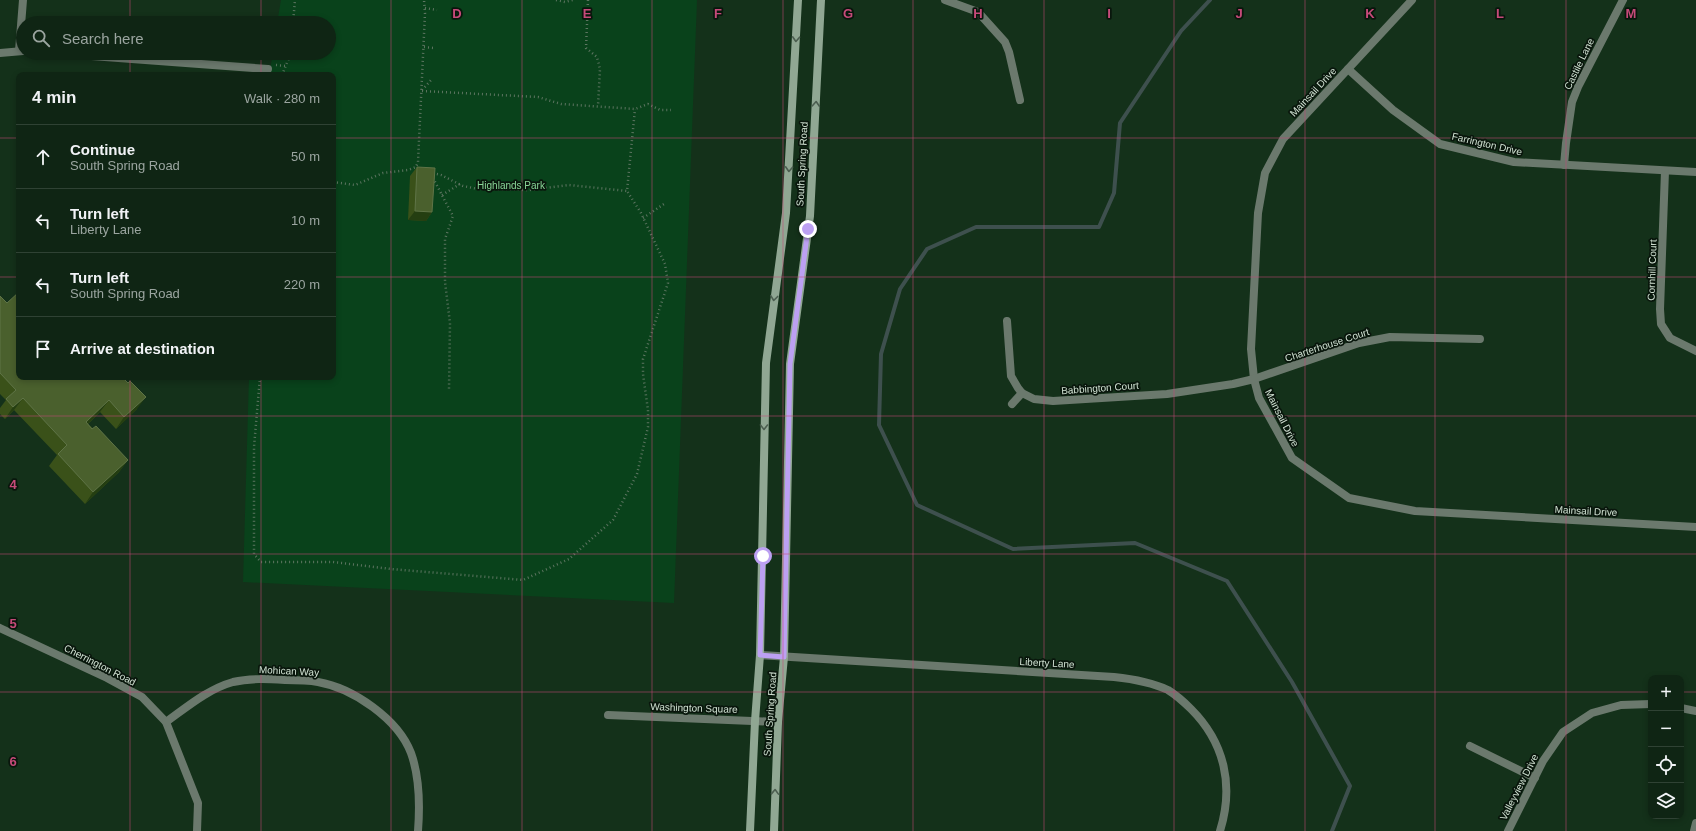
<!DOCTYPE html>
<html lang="en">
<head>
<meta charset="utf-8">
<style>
	body { margin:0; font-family:Arial,sans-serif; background:#1d3122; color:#f1f3f6 }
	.controls { position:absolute; right:12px; bottom:12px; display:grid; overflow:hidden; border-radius:8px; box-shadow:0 2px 6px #0003 }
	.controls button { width:36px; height:36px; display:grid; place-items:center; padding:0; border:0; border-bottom:1px solid #2f4234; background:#0f2514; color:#f1f3f6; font:20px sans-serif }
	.stop { position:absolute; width:12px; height:12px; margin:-9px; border:3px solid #bca0f2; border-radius:50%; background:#fff }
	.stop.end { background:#bca0f2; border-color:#fff; box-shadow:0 1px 4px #0008 }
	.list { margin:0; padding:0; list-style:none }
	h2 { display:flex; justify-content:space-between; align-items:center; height:52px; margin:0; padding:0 16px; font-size:17px }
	h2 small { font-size:13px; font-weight:400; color:#9ba5a0 }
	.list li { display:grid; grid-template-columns:26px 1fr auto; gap:12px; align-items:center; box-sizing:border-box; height:64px; padding:0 16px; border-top:1px solid #2f4234 }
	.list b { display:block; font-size:15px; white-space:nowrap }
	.list p { margin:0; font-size:13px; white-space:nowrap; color:#9ba5a0 }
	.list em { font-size:13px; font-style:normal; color:#9ba5a0 }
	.icon { flex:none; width:22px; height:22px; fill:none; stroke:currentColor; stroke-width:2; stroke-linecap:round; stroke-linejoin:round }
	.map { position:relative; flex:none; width:1696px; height:831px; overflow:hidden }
	.search { position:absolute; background:#0f2514; box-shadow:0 2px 6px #0003; left:16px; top:16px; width:320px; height:44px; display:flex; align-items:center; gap:10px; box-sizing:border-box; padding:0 14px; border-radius:22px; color:#9ba5a0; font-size:15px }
	.panel { position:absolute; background:#0f2514; box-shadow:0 2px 6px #0003; left:16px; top:72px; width:320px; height:308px; border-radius:8px }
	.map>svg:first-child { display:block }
	.green { fill:#09421b }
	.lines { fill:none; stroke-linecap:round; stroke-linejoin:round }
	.stream { stroke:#3e504e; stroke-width:4 }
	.path { stroke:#5d7561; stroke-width:2.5; stroke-dasharray:1 3; stroke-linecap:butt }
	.street { stroke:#6b796d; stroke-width:8 }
	.secondary { stroke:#90a793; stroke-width:8 }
	.wall { fill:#3a5119 }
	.shaded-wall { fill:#243e11 }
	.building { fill:#4a602d; stroke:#5f7447 }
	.oneway { stroke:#4c5e50 }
	.route { stroke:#bca0f2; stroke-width:5 }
	.grid { fill:none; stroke:#c64a79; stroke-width:1; stroke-opacity:0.55 }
	.labels { text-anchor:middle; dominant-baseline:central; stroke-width:3.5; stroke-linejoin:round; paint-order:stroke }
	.street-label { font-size:10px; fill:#d0e1d2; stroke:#09160c }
	.park-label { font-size:10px; fill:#89d697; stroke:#09160c }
	.grid-label { font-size:13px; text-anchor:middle; font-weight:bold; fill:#c64a79; stroke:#09160c; stroke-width:3.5; stroke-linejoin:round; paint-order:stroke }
</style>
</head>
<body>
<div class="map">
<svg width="1696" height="831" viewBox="0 0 1696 831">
	<rect width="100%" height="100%" fill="#14311a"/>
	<polygon class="green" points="281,0 697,0 674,603 243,582 249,377 333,377 333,75 269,75 273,53 329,53 329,23 277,23"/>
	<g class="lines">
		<polyline class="stream" points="1210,0 1181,31 1120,123 1114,193 1099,227 976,227 927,249 900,289 881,354 879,425 917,505 1013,549 1135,543 1227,581 1292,682 1350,786 1332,831"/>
		<g class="path">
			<polyline points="556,0 565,2 573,0"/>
			<polyline points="588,0 586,48 597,57 600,69 598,106"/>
			<polyline points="425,8 437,10"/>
			<polyline points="293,23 295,0"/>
			<polyline points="424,47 434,48"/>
			<polyline points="276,65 286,66"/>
			<polyline points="282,75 291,53"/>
			<polyline points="422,90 432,79"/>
			<polyline points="422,91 538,97 561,104 635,109 648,104 660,110 671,110"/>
			<polyline points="433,173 441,175 463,186 478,189 529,190 569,185 627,191 635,109"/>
			<polyline points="433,178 453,216 445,239 445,282 450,323 449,389"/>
			<polyline points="333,182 355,185 383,173 408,170 416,167 418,162 425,13 424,0"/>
			<polyline points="442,195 460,184"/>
			<polyline points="643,218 664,204"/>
			<polyline points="260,377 254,447 254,554 261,562 333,562 391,569 523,580 569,559 613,520 637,474 648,427 648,410 643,374 643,359 668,283 665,264 641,213 627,191"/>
		</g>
		<g class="street">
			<polyline points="945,0 978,12 1005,42 1009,52 1020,100"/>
			<polyline points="1412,0 1283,139 1265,173 1258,213 1251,349 1254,379 1259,398 1292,458 1349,498 1415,511 1696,527"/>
			<polyline points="19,51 23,0"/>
			<polyline points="0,53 23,51"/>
			<polyline points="51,53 268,69"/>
			<polyline points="1348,69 1393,110 1440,144 1514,162 1696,172"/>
			<polyline points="1564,165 1566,143 1572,102 1578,87 1623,0"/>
			<polyline points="1665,171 1660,309 1661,324 1670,338 1696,351"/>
			<polyline points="1007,321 1011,376 1018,388 1022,393 1034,399 1053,401 1167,394 1233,384 1254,379 1359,343 1390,337 1480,339"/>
			<polyline points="1012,404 1022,393"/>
			<polyline points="0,628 107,678 142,697 166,722 198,803 197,831"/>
			<path d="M760,655L1114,677C1133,679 1151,682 1168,690C1176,695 1185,703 1191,709C1225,743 1234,786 1220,831"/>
			<polyline points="1681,708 1696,711"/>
			<polyline points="608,715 778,722"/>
			<path d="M166,722C187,707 208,689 233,682C250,678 268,679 285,680C296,680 307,680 318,682C353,688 398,719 411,753C420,778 420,805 418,831"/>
			<polyline points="1470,746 1535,778"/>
			<polyline points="1508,831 1543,761 1563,732 1592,713 1621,705 1651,704"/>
			<polyline points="1694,831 1696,823"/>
		</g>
		<g class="secondary">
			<polyline points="750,831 755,721 760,655 766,363 786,213 798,0"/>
			<polyline points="774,831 778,722 784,657 790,364 810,216 821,0"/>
		</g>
	</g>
	<g class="wall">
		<polygon points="417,167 432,212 426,221 408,220 410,176"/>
		<polygon points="0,296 7,303 122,377 137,409 116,429 100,412 88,424 128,460 119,472 85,504 49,466 57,455 14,410 5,419 0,414 0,408 6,400 0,394"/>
	</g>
	<g class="shaded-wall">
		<polygon points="415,211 432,212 426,221 408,220"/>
		<polygon points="146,397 137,409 116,429 124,417"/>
		<polygon points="23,398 14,410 5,419 13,407"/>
		<polygon points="109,400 100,412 77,434 86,422"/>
		<polygon points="128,460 119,472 85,504 93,492"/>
	</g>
	<g class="building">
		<polygon points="417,167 435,168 432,212 415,211"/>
		<polygon points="19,292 19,377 122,377 128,383 130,381 146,397 124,417 109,400 86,422 92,429 96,426 128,460 93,492 58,454 67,445 23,398 13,407 6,399 16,390 0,373 0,296 7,303"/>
	</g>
	<defs><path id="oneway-chevron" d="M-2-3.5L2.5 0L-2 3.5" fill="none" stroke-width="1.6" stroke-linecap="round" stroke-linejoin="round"/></defs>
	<g class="oneway">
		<use href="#oneway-chevron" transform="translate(796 39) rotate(93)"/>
		<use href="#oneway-chevron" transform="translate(816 104) rotate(-87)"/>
		<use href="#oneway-chevron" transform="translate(789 169) rotate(93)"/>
		<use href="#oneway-chevron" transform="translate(774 298) rotate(97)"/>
		<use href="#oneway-chevron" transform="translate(764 427) rotate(90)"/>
		<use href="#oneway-chevron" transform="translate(775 792) rotate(-88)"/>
	</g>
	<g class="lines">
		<polyline class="route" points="763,556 760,655 784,657 790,364 808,229"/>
	</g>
	<path class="grid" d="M130,0V23M261,0V23M391,0V831M522,0V831M652,0V831M783,0V831M913,0V831M1044,0V831M1174,0V831M1305,0V831M1435,0V831M1566,0V831M130,53V75M261,53V75M0,138H19M333,138H1696M0,277H19M333,277H1696M130,377V831M261,377V831M0,416H1696M0,554H1696M0,692H1651M1681,692H1696"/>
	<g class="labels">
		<g class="street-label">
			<text transform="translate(1579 64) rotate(-64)">Castile Lane</text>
			<text transform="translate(1313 92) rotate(-47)">Mainsail Drive</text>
			<text transform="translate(1487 144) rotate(13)">Farrington Drive</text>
			<text transform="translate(802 164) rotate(-87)">South Spring Road</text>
			<text transform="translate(1652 270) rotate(-88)">Cornhill Court</text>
			<text transform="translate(1327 345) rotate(-18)">Charterhouse Court</text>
			<text transform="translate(1100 388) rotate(-4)">Babbington Court</text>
			<text transform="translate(1282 418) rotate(63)">Mainsail Drive</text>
			<text transform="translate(1586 511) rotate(3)">Mainsail Drive</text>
			<text transform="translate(1047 663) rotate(3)">Liberty Lane</text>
			<text transform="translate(100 665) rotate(27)">Cherrington Road</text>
			<text transform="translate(289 671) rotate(3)">Mohican Way</text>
			<text transform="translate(694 708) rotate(2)">Washington Square</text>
			<text transform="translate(770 714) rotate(-86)">South Spring Road</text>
			<text transform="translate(1519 787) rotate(-63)">Valleyview Drive</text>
		</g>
		<g class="park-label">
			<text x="511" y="185">Highlands Park</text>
		</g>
	</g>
	<g class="grid-label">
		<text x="457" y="18">D</text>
		<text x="587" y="18">E</text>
		<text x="718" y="18">F</text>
		<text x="848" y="18">G</text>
		<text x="978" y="18">H</text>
		<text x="1109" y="18">I</text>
		<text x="1239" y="18">J</text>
		<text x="1370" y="18">K</text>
		<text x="1500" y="18">L</text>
		<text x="1631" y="18">M</text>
		<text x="13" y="489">4</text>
		<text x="13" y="628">5</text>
		<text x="13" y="766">6</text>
	</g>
</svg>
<div class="controls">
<button>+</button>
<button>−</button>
<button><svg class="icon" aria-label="locate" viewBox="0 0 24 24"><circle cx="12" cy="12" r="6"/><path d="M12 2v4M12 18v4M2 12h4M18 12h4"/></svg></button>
<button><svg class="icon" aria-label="layers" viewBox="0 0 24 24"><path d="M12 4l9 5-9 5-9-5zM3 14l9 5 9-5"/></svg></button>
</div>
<div class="stop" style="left:763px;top:556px"></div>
<div class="stop end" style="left:808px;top:229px"></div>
<div class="search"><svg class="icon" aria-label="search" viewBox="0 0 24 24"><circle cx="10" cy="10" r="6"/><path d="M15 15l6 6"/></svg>Search here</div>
<section class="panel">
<h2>4 min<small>Walk · 280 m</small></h2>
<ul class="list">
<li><svg class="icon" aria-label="ahead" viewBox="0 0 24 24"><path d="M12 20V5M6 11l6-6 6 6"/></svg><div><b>Continue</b><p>South Spring Road</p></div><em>50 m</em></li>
<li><svg class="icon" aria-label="left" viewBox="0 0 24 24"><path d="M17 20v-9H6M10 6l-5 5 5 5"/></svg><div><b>Turn left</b><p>Liberty Lane</p></div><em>10 m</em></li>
<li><svg class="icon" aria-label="left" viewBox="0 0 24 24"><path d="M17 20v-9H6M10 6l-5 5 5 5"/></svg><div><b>Turn left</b><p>South Spring Road</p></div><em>220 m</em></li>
<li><svg class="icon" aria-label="arrive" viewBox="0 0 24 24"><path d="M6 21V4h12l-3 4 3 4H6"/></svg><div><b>Arrive at destination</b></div></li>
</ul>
</section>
</div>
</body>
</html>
